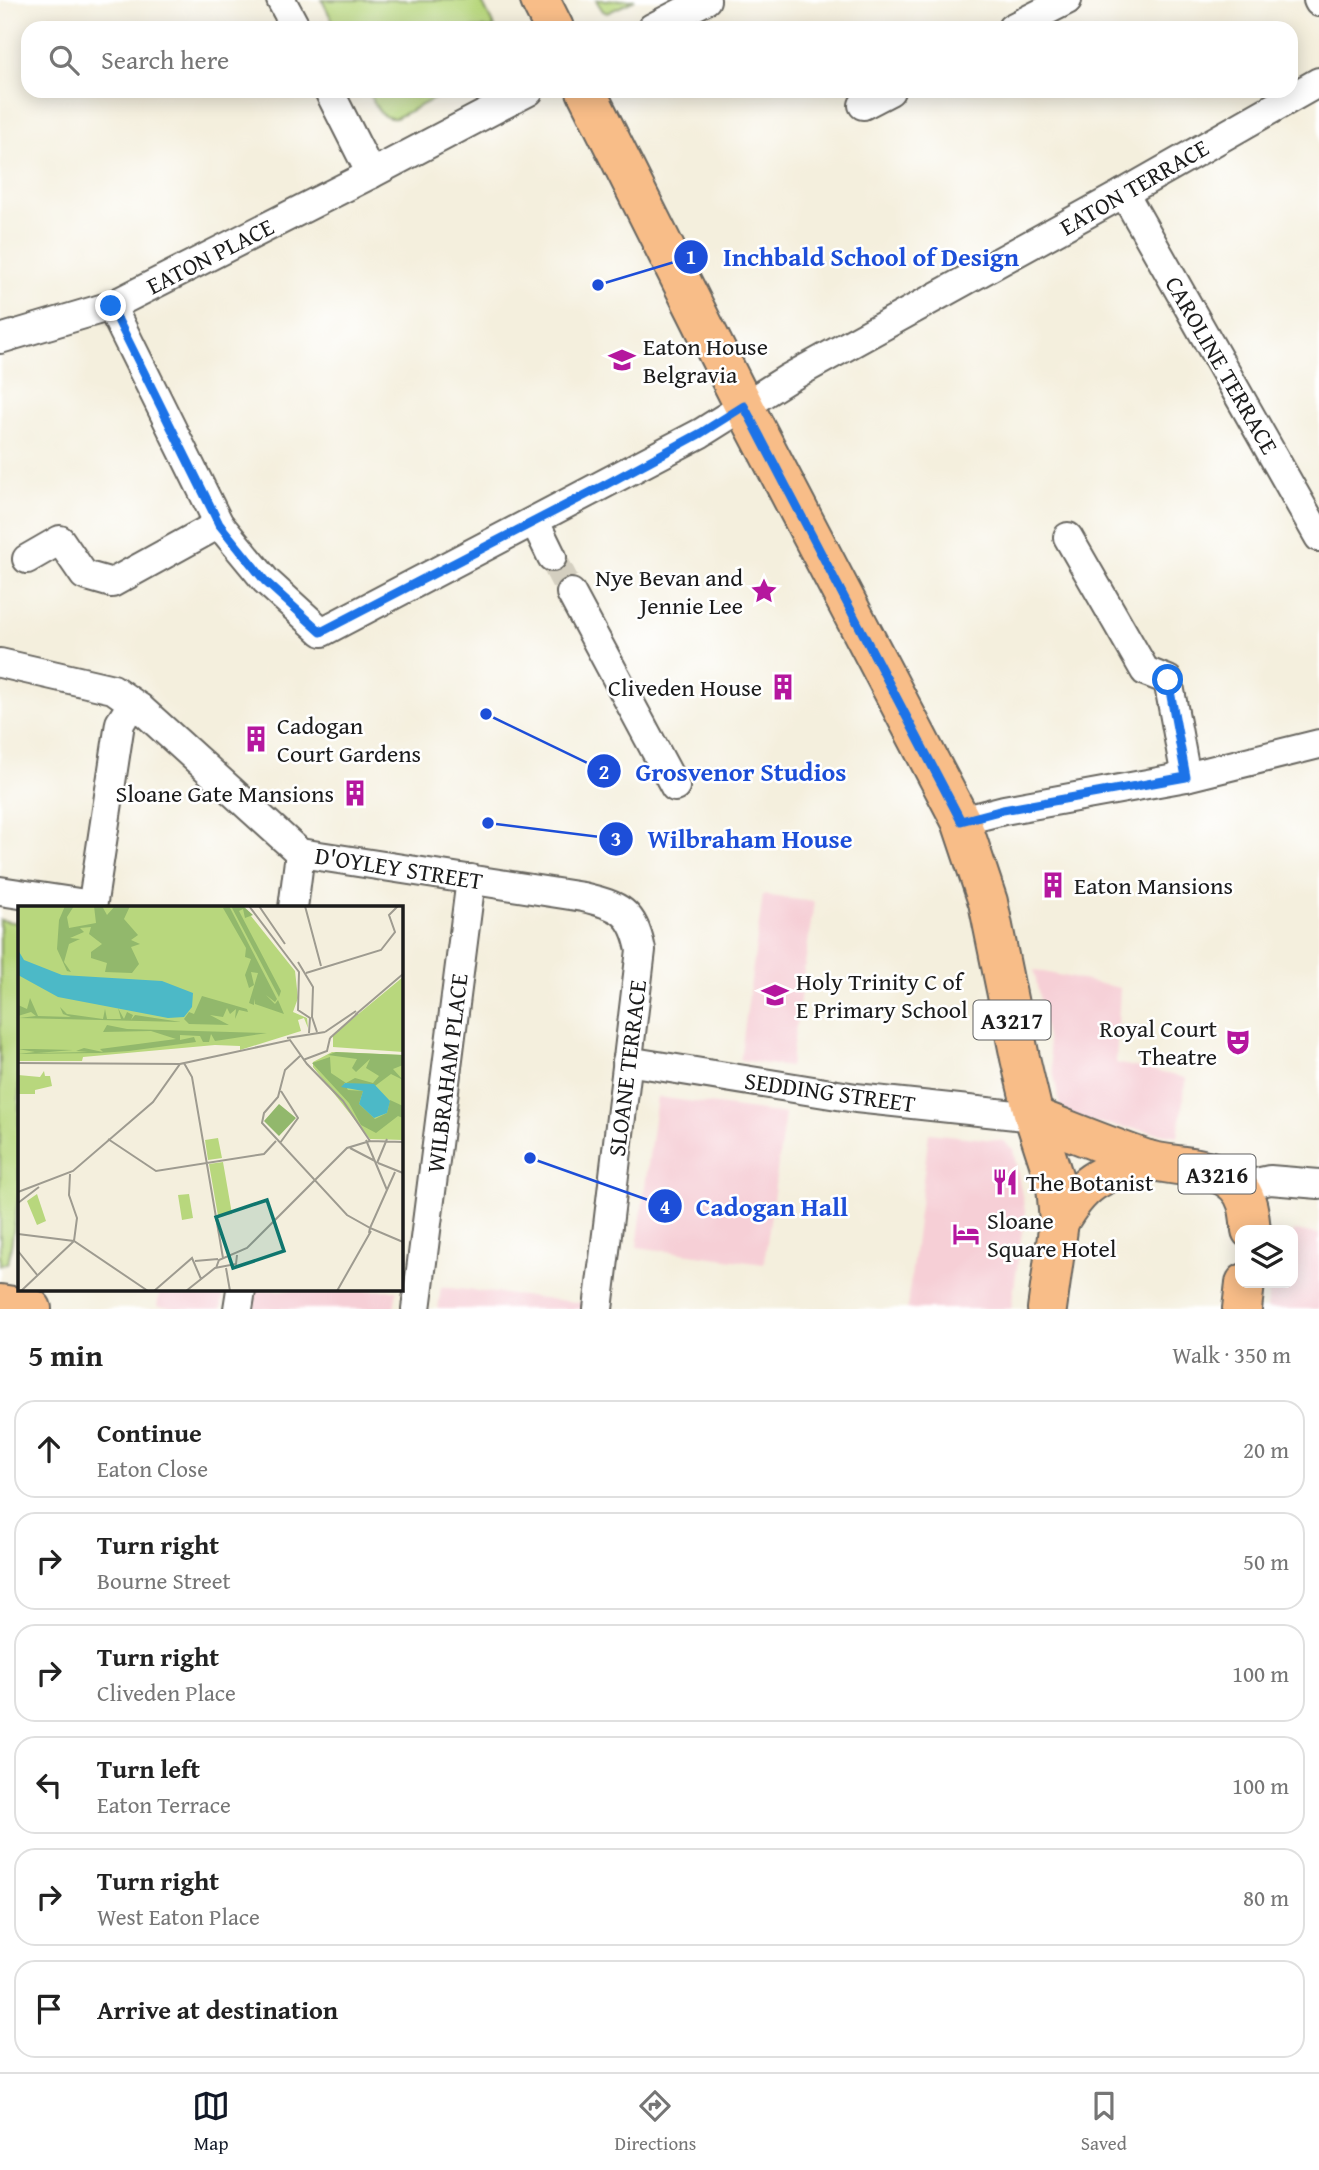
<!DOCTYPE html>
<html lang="en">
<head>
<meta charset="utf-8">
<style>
	body { margin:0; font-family:"Gentium Book Plus",serif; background:#f2f2f2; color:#222 }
	.controls { position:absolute; right:21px; bottom:21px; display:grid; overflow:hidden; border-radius:14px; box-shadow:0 4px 18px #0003 }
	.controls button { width:63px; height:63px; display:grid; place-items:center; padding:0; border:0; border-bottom:2px solid #e0e0e0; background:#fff; color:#222; font:35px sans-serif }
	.stop { position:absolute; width:21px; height:21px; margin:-16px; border:5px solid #1a73e8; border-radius:50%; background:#fff }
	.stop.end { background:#1a73e8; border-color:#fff; box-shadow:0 2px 7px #0008 }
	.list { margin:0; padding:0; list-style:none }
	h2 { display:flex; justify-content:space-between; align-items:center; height:91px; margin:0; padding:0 28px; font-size:30px }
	h2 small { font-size:23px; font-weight:400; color:#767676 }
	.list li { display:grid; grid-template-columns:46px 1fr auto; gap:21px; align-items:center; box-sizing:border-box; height:98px; margin:0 14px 14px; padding:0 14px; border:2px solid #e0e0e0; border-radius:21px }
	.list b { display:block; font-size:26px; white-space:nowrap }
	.list p { margin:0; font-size:23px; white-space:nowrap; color:#767676 }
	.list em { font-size:23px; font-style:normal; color:#767676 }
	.icon { flex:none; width:38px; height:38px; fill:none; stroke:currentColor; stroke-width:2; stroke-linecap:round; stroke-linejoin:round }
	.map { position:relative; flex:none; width:1319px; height:1309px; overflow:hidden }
	.search { position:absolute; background:#fff; box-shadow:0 4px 18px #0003; left:21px; right:21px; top:21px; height:77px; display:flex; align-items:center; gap:18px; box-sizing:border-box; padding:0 24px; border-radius:21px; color:#767676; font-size:26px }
	.sheet { height:763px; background:#fff }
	nav { display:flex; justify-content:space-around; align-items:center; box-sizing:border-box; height:98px; border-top:2px solid #e0e0e0; background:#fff; font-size:19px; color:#767676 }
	nav a { display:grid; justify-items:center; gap:4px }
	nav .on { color:#111827 }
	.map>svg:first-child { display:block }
	.built { fill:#f6cfd6 }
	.green { fill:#b8d77d; stroke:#6a7a4c; stroke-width:2 }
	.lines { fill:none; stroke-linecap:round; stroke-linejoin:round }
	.minor-tunnel { stroke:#d4cfc0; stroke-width:28; stroke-dasharray:28 14; stroke-linecap:butt }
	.minor-casing { stroke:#686660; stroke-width:32 }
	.primary-casing { stroke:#686660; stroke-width:42 }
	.minor { stroke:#fff; stroke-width:28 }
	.primary { stroke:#f8bd88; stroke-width:38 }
	.route { stroke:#1a73e8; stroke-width:9 }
	.labels { text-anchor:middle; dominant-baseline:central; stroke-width:5; stroke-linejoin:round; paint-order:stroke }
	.shield { fill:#fff; stroke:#606060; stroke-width:2 }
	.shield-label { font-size:23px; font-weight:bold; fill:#1c1c1c }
	.street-label { font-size:24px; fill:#1c1c1c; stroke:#fff }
	.poi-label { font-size:24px; fill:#1c1c1c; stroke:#fff; text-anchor:start }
	.inset-road { fill:none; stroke:#9e9b90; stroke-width:2 }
	.view { fill:#0f766e; fill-opacity:0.15; stroke:#0f766e; stroke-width:3.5 }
	.inset-edge { fill:none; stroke:#1c1c1c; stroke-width:3.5 }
	.leader { fill:none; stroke:#1d4ed8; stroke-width:2.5 }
	.callout-dot { fill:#1d4ed8; stroke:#fff; stroke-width:2.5 }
	.mark-label { font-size:21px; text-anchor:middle; font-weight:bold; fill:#fff }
	.callout-label { font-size:26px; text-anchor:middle; font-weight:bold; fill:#1d4ed8; stroke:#fff; stroke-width:5; stroke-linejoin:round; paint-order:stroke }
</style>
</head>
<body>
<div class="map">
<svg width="1319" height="1309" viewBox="0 0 1319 1309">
	<rect width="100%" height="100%" fill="#fff"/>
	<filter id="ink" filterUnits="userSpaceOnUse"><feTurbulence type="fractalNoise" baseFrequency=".0143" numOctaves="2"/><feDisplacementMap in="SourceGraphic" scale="14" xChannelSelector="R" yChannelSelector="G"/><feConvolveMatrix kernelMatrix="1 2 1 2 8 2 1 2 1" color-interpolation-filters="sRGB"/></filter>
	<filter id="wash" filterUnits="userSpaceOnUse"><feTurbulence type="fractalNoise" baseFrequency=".00686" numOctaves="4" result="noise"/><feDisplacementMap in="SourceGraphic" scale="28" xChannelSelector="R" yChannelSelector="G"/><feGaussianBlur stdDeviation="1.57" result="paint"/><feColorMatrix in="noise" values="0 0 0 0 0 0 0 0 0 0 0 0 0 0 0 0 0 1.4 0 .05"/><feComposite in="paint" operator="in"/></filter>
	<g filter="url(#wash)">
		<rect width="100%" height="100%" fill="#f4efdd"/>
		<g class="built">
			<polygon points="763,895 814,902 790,1067 740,1060"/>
			<polygon points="1034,970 1120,988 1116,1063 1186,1078 1178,1136 1068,1118 1060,1108"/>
			<polygon points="657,1097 785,1114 764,1264 637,1247"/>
			<polygon points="929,1133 1003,1141 1013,1149 1025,1211 1011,1309 907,1309"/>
			<polygon points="1293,1231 1319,1234 1319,1309 1267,1309 1270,1283 1293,1283"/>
			<polygon points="441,1287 585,1303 584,1309 438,1309"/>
			<polygon points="160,1290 224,1290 221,1309 176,1309 157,1306"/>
			<polygon points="255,1290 397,1290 394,1309 253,1309"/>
		</g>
		<g class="green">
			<polygon points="322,0 481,0 495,28 336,28"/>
			<polygon points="596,0 635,0 607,13 603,11"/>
			<path d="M368,91H449L396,118C379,120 375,104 368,91Z"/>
			<polygon points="0,920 19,923 19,1194 9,1259 7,1263 0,1265"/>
		</g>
	</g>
	<g filter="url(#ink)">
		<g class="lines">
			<polyline class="minor-tunnel" points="552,557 571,593"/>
			<g class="minor-casing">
				<g id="minor">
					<polyline points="281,0 296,28"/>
					<polyline points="1318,0 1319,2"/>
					<polyline points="652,28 706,0"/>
					<polyline points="1012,28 1067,0"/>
					<polyline points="329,91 371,174"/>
					<polyline points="863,105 890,91"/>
					<polyline points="1124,193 1319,537"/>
					<polyline points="111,306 219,524 266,581 322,632 701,433 787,379 1124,193 1319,82"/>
					<polyline points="0,339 111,306 371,174 529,91"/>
					<polyline points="535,522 552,557"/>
					<polyline points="1068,537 1145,671 1168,680 1186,777"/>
					<polyline points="27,559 60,540 84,575 112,583 219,524"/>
					<polyline points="571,593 675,787"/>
					<path d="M0,663L113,689L140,708L300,853L583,897C620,906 633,911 641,950L598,1309"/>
					<polyline points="961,821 1004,810 1186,777 1319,744"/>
					<polyline points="0,891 92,905"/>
					<polyline points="92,908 120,723 127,712 140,708"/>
					<polyline points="293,908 300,853"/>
					<polyline points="627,1061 856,1098 1034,1117"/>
					<polyline points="1238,1187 1270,1180 1319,1184"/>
					<polyline points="238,1309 241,1290"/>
					<polyline points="416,1309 471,879"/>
				</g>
			</g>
			<g class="primary-casing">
				<g id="primary">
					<polyline points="540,0 554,28"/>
					<polyline points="586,91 744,406 961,821 988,902 1020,1058 1034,1117 1056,1185 1059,1222 1047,1309"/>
					<path d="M1034,1117C1071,1131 1107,1146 1145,1159C1173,1168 1214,1163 1236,1185C1249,1198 1249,1214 1251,1230"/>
					<path d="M1059,1222C1085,1177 1101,1175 1148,1160"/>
					<polyline points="0,1304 32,1309"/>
					<polyline points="1242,1309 1245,1283"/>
				</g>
			</g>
			<use href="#minor" class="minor"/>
			<use href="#primary" class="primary"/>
		</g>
	</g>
	<g class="lines" filter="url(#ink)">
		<polyline class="route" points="111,306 219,524 265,581 321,632 603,486 701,433 744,406 961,821 1003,810 1186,777 1168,680"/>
	</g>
	<defs>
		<g id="school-bare" transform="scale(2.1)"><path d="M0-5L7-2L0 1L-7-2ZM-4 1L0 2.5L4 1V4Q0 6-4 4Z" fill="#b5179e" stroke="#fff" stroke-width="2.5" paint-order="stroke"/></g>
		<g id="sight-bare" transform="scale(2.1)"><path d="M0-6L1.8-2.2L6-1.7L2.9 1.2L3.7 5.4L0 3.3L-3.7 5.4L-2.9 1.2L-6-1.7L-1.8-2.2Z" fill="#b5179e" stroke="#fff" stroke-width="2.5" paint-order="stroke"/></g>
		<g id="building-bare" transform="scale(2.1)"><path d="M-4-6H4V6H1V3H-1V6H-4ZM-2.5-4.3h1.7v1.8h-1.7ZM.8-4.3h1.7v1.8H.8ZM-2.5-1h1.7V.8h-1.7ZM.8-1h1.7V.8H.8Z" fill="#b5179e" stroke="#fff" stroke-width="2.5" paint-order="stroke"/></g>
		<g id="theatre-bare" transform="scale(2.1)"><path d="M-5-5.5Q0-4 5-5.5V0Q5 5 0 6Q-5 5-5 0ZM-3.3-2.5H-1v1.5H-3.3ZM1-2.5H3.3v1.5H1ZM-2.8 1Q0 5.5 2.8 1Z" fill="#b5179e" stroke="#fff" stroke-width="2.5" paint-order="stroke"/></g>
		<g id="restaurant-bare" transform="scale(2.1)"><path d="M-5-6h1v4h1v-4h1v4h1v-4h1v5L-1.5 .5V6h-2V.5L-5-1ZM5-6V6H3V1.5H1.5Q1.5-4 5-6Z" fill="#b5179e" stroke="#fff" stroke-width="2.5" paint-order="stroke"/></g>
		<g id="hotel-bare" transform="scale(2.1)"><path d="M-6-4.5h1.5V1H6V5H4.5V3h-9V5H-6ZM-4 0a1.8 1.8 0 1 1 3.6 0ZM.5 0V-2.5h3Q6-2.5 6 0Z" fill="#b5179e" stroke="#fff" stroke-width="2.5" paint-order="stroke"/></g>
	</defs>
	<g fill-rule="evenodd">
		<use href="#school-bare" x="622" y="360"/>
		<use href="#sight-bare" x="764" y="591"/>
		<use href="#building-bare" x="783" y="687"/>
		<use href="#building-bare" x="256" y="739"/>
		<use href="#building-bare" x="355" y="793"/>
		<use href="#building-bare" x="1053" y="885"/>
		<use href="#school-bare" x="775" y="995"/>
		<use href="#theatre-bare" x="1238" y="1042"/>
		<use href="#restaurant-bare" x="1005" y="1182"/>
		<use href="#hotel-bare" x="966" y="1234"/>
	</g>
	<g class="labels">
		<g class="shield">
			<rect x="973.5" y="1000.5" width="77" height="39" rx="5"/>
			<rect x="1178.5" y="1154.5" width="77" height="39" rx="5"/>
		</g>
		<g class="shield-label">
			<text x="1012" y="1020">A3217</text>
			<text x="1217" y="1174">A3216</text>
		</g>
		<g class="street-label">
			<text transform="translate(1134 187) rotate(-30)">EATON TERRACE</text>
			<text transform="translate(210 256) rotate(-27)">EATON PLACE</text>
			<text transform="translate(1222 365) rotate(60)">CAROLINE TERRACE</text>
			<text transform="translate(399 868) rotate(9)">D'OYLEY STREET</text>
			<text transform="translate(627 1068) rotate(-83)">SLOANE TERRACE</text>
			<text transform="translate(447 1073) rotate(-83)">WILBRAHAM PLACE</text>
			<text transform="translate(830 1092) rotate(8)">SEDDING STREET</text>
		</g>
		<g class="poi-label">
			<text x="643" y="346">Eaton House<tspan x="643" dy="28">Belgravia</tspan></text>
			<text x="743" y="577" text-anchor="end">Nye Bevan and<tspan x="743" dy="28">Jennie Lee</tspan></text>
			<text x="762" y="687" text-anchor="end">Cliveden House</text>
			<text x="277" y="725">Cadogan<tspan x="277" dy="28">Court Gardens</tspan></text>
			<text x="334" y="793" text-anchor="end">Sloane Gate Mansions</text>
			<text x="1074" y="885">Eaton Mansions</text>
			<text x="796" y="981">Holy Trinity C of<tspan x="796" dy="28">E Primary School</tspan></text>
			<text x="1217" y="1028" text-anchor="end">Royal Court<tspan x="1217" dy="28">Theatre</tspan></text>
			<text x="1026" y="1182">The Botanist</text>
			<text x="987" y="1220">Sloane<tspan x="987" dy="28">Square Hotel</tspan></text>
		</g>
	</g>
	<g transform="translate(18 906)">
		<rect width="385" height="385" fill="#f4efdd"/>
		<path d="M0,0H225L277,65L280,92L275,106L289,112L290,122L286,112L280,114L283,125L222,144V140L197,139L65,151L64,155H0ZM385,71V146L315,141V129ZM314,146L385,149V234L352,233L295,161V156ZM26,165L27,170H32L34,180L17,184V188H0V169L22,171ZM200,232L204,252L190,254L187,234ZM205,256L214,308L200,310L191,258ZM19,288L28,315L19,319L9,295ZM171,288L175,312L164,314L160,289Z" fill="#b8d77d"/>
		<path d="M47,0H56L49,11L51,22L78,17L76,0H84L89,9L97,0H112L106,13L120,29L113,34L122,38L113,41L121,58L114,67L87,66L89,57L73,52V46L84,38L71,28L73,21L62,22L66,26L52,32L62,33L51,38L46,56L53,66L49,65L39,43L41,14ZM211,0L259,93L257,96L248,89L257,98L260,94L266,108L237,98L236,93V99L231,97L240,67L233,66L236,79L231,82L227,69L233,53L227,51L228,42L205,2ZM213,0H225L235,9L227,12L225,3L221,5L263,85L261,91ZM184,90L229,103L230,106L221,104L217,113L218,103L212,108L209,102L205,111L192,109L211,119L171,118L166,113L171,106L176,108ZM12,92L20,110L53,111L45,108L42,101L49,108L85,113L87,103L89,113H103L100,102L106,113L109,106L115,109L113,114L117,109L163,116L1,112L18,110L13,106L0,110V99L9,103ZM89,119L109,123L249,127L197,135L193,128L191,136H185L182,130L162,129V134L176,131L178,136L111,145L81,147L0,148L17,146L0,143H16L55,144L19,147L70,146L58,145L66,142L85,146L82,143L158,133L133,125L85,126ZM318,146L385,149V159L375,163L385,174L373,168L357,180L326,177L330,184L345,185L341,198L357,213L369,207L372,194L385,200V212L380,210L358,227L343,219L331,197L294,157L312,151L313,167L328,177L337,172L355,177L361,170L348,162L352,153L338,166L334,162L339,153L310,149ZM261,198L278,212L261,230L246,215Z" fill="#92b86c"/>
		<path d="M0,44L6,54L44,69L144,75L175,87L174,101L166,111L150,112L40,91L0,69ZM327,177L356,178L372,195L369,207L356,212L341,198L345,185L323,181Z" fill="#4cb9c7"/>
		<path class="inset-road" d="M231,0L281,66L280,104L292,112L291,127M241,0L267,38M287,0L303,60M280,56L295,81L294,111L299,126M288,67L363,44L377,26L371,9L380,0M337,109L385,68M307,126L338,105M269,132L307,126M312,132L340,107M282,150L267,164L260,191L246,207L244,217L329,309L352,322L351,327M285,154L309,145L312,132M0,157L162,158M166,157L174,171L205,352M90,233L138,265L246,248L258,235M348,234L369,284M352,235L385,236M262,237L280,212L263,185M332,242L357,255M359,257L369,233M360,257L385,267M377,266L352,322L385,336M0,286L55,265L135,196L162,158L272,134L289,158L325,195L352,235M0,297L21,281M0,328L56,335L130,385M0,345L20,370M177,355L200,353M198,362L201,354L229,342L329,242L352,235M208,362L212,385M3,385L56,335L59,312L51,289L52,268M136,385L174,352L183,373M168,385L197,362L218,358L219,349M319,385L353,325"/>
		<path class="view" d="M249,294L266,345L215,362L198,311Z"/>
		<rect width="385" height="385" class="inset-edge"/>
	</g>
	<path class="leader" d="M598 285L691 257M486 714L604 771M488 823L616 839M530 1158L665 1206"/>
	<g class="callout-dot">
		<circle cx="598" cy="285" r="7"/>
		<circle cx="486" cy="714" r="7"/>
		<circle cx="488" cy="823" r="7"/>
		<circle cx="530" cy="1158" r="7"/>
		<circle cx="691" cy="257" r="18"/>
		<circle cx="604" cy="771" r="18"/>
		<circle cx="616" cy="839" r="18"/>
		<circle cx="665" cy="1206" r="18"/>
	</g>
	<g class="mark-label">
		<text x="691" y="264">1</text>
		<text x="604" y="779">2</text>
		<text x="616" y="846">3</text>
		<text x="665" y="1214">4</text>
	</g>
	<g class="callout-label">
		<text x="871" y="266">Inchbald School of Design</text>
		<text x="741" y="781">Grosvenor Studios</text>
		<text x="750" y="848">Wilbraham House</text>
		<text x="772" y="1216">Cadogan Hall</text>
	</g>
</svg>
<div class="controls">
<button><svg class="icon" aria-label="layers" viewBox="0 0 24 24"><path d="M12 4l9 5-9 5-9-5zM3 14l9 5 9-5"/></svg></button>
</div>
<div class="stop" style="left:1168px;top:680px"></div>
<div class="stop end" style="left:111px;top:306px"></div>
<div class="search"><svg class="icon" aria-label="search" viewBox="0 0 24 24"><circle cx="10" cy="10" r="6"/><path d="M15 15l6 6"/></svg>Search here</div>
</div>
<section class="sheet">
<h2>5 min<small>Walk · 350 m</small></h2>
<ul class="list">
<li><svg class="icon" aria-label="ahead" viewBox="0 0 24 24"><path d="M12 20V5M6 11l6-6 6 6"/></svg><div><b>Continue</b><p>Eaton Close</p></div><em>20 m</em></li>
<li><svg class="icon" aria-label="right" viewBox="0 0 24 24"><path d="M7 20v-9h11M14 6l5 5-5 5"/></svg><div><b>Turn right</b><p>Bourne Street</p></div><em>50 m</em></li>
<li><svg class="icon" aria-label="right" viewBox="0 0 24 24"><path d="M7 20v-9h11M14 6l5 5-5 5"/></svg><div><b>Turn right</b><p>Cliveden Place</p></div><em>100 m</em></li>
<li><svg class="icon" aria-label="left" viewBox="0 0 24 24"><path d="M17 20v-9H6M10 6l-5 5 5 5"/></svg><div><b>Turn left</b><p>Eaton Terrace</p></div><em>100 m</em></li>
<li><svg class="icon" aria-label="right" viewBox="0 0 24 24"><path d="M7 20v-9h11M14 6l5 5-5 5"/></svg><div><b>Turn right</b><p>West Eaton Place</p></div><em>80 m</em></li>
<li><svg class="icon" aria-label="arrive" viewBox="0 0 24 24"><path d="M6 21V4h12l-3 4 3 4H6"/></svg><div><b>Arrive at destination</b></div></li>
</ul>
</section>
<nav>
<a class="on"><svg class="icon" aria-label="map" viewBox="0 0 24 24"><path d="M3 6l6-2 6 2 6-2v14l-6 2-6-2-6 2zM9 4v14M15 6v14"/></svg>Map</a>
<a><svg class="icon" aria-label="directions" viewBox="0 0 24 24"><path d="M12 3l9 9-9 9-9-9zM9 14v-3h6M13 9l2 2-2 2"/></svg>Directions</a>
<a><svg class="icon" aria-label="saved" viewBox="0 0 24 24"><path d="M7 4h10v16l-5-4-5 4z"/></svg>Saved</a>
</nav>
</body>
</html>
